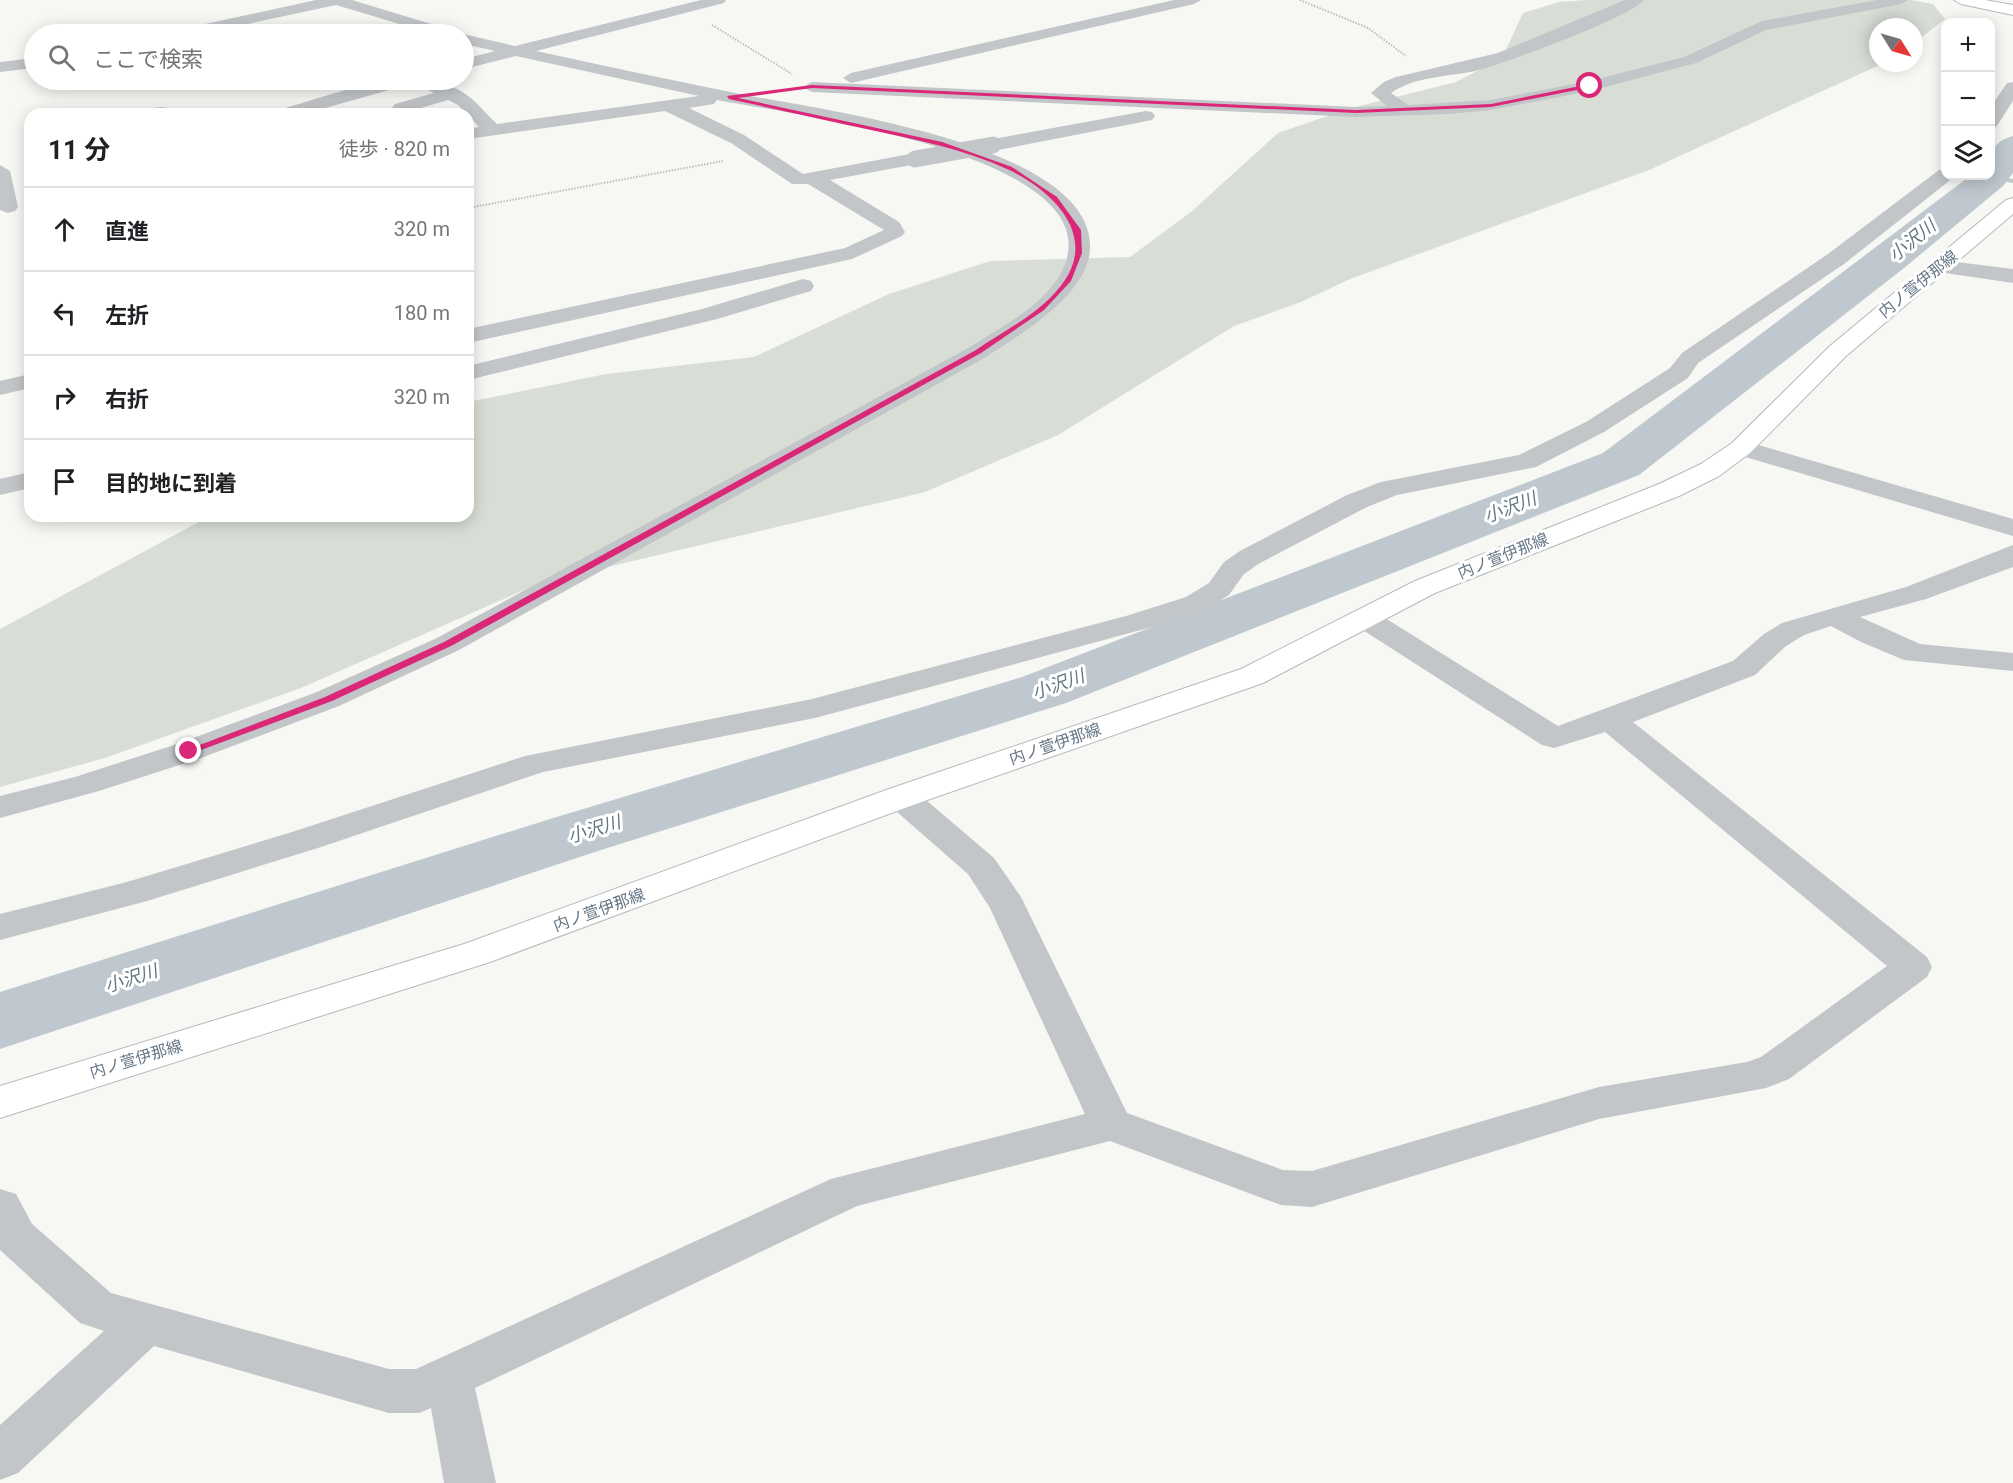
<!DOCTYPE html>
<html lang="ja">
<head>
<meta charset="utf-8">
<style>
	body { margin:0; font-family:Roboto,"Noto Sans JP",sans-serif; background:#f2f2f2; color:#202124 }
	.controls { position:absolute; right:18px; top:18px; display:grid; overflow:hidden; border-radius:12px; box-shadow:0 3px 15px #0003 }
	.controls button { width:54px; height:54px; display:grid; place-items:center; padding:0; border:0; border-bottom:2px solid #e0e0e0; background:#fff; color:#202124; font:30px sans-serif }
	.compass { position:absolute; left:1869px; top:18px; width:54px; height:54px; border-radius:50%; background:#fff; box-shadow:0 3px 15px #0003; rotate:127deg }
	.stop { position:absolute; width:18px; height:18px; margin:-14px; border:4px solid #db2777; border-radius:50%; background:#fff }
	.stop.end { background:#db2777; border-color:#fff; box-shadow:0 2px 6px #0008 }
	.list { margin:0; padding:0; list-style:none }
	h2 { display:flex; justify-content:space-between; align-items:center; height:78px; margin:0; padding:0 24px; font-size:26px }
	h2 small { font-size:20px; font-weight:400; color:#757577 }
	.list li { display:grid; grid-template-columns:39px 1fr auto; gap:18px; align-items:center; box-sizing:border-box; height:84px; padding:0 24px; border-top:2px solid #e0e0e0 }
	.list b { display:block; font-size:22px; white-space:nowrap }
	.list em { font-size:20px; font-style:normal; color:#757577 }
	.icon { flex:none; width:33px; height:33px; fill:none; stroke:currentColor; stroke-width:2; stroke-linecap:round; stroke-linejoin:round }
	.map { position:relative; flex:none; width:2013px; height:1483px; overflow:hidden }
	.search { position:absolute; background:#fff; box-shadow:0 3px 15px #0003; left:24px; top:24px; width:450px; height:66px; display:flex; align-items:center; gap:15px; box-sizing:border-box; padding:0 21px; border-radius:33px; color:#757577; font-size:22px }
	.panel { position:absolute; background:#fff; box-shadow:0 3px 15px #0003; left:24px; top:108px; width:450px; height:414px; border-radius:18px }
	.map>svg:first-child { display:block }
	.green { fill:#d8ded5 }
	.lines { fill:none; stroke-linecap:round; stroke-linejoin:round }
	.stream { fill:#bfc8ce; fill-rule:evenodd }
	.river { fill:#bfc8ce; fill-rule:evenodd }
	.major-casing { stroke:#b5b9bd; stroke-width:2 }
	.highway-casing { stroke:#b5b8bc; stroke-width:2 }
	.path { stroke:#bcbec1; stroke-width:2; stroke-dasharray:1.5 1.5; stroke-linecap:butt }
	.minor { fill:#c2c6c9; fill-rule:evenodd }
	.major { fill:#fff; fill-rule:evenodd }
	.highway { fill:#fff; fill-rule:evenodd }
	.minor-bridge { stroke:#c2c6c9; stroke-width:17 }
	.route { fill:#db2777 }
	.labels { text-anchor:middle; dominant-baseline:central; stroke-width:6; stroke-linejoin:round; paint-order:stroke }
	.street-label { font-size:16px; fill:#657685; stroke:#fff }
	.water-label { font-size:18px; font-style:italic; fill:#617782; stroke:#fff }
</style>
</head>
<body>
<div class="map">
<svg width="2013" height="1483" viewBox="0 0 2013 1483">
	<rect width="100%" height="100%" fill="#f7f7f4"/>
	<polygon class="green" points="1588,0 1911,0 1933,4 1945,19 1914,43 1914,27 1878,27 1878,63 1884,63 1649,170 1350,279 1301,302 1234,326 1058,435 925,492 540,583 301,688 105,758 0,787 0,629 210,516 468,516 468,402 606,374 754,357 889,294 990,261 1130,257 1191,212 1278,133 1348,109 1456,82 1502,58 1523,13 1559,2"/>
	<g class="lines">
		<polygon class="stream" points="1990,176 2013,179 2013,183 1988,179 1988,177"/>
		<path class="river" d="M2013,136V173L2003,186L1904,268L1639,475L1066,703L598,851L0,1049V992L550,819L1022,677L1603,453L1970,176H1990C1990,155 1991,142 2013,136Z"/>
		<g class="major-casing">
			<polygon id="major" points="2013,198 2013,214 1846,356 1750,453 1719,476 1679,496 1435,593 1263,683 913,805 490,962 0,1118 0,1086 464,944 889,789 1241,669 1415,581 1659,484 1701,464 1732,443 1830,346 2006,200"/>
		</g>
		<g class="highway-casing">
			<polygon id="highway" points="1954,0 1985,0 2013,5 2013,15 1961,4"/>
		</g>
		<g class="path">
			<polyline points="1300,0 1368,28 1406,56"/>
			<polyline points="712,25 792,74"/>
			<polyline points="468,208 723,161"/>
		</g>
		<g class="minor">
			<polygon points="316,0 352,0 454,31 456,34 433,34 336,5 201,34 174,34 182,29"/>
			<path d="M701,0H726L724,3L536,51C604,66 672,80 740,94C816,109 1095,144 1090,249C1088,295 1021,334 986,357L459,650L339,706L201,758L99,791L0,818V796L75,777L177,744L317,692L437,638L970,347C1001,327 1047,304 1063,269C1116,154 782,113 717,100L714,104L689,108L744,135L803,174L915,153L922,155L924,159L922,163L830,180L899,222L905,232L902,236L852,259L468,343V329L845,248L884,230L808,184H792L731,143L665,111L468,139V129L479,127L458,105L448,100L414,110L413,114L395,112L392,108L395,104L434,93L414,83L304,114H275L278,110C335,95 419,57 471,98C480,106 488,116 497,124L699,96L516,56L464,69V59L495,51L464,44L463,34L515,46Z"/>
			<polygon points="1174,0 1201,0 1194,4 851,83 843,78 851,73"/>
			<path d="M1625,0H1644C1629,18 1503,64 1475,71C1448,77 1415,76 1391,93L1408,105L1491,100L1589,81L1684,57L1762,21L1877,0H1908L1901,4L1766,30L1696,63L1590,91L1491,110L1449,114L1356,117L812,92L803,87L812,82L1356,107L1387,106L1371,93L1384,82L1396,77L1498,53Z"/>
			<polygon points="34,58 34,68 0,72 0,62"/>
			<polygon points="148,80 164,80 167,84 158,89 152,88"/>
			<polygon points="2013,82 2013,101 1996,127 1990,128 1990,108 2007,83"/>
			<polygon points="162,107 168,108 173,114 136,114 139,110"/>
			<polygon points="1146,111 1152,112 1155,116 1152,120 993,151 984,145 993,139"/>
			<polygon points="0,165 10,171 18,207 15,211 8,213 0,210"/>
			<polygon points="1946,168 1946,176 1955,176 1953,178 1844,264 1698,363 1688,378 1604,432 1536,467 1397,495 1367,507 1260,563 1244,574 1229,595 1206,609 1148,628 815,718 543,772 318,848 147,901 0,940 0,914 127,882 292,832 525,756 812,699 1126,616 1186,597 1209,583 1224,562 1240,551 1347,495 1381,482 1519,455 1586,422 1670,368 1682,353 1828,254 1939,170"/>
			<polygon points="1940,260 2013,269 2013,283 1932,271 1929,266 1932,261"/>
			<polygon points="803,279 811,281 814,286 811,291 717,319 468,380 468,366 702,309"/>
			<polygon points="30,374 30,388 0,395 0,381"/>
			<polygon points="1741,440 2013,519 2013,536 1732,453 1728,448 1732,443"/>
			<polygon points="30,472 30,488 0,495 0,479"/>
			<polygon points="2013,545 2013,567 1926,599 1860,617 1920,644 2013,653 2013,671 1904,660 1861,642 1831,626 1804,635 1786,646 1755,675 1633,722 1927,957 1932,967 1927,977 1789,1079 1766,1088 1599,1119 1312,1207 1281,1205 1110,1141 857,1206 475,1388 496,1483 444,1483 431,1408 419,1413 389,1413 154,1346 18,1473 0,1480 0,1425 104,1331 80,1323 0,1250 0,1189 16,1194 32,1224 111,1293 389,1369 416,1369 831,1179 1085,1114 990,908 968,874 889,805 884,797 889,789 901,786 913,789 994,858 1021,897 1127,1113 1283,1170 1312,1171 1599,1087 1747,1062 1761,1057 1887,966 1605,732 1554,748 1542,745 1355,625 1351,619 1355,613 1366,610 1377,613 1558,726 1733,661 1764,634 1782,623 1906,587"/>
		</g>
		<use href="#major" class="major"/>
		<use href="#highway" class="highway"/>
		<polyline class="minor-bridge" points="915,159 993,145"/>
	</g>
	<path class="route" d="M1590,84L1592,87L1491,107L1356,113L812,88L738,98L942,142L1012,167L1057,197L1081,230L1082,253L1071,281L1044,310L981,353L451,646L332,701L193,753L184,751L325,697L444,642L976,350C1005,330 1045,311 1065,280C1097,232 1049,188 1007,169C964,149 917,140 871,130C824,120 776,109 729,99L727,96L812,85L1356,110L1491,104Z"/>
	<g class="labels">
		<g class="street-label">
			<text transform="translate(1918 284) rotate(-39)">内ノ萱伊那線</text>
			<text transform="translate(1503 556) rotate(-22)">内ノ萱伊那線</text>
			<text transform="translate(1055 744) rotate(-19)">内ノ萱伊那線</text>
			<text transform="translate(599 910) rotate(-20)">内ノ萱伊那線</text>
			<text transform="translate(136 1059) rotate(-17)">内ノ萱伊那線</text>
		</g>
		<g class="water-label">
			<text transform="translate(1912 240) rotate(-39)">小沢川</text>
			<text transform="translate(1510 507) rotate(-21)">小沢川</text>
			<text transform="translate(1058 684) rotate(-20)">小沢川</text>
			<text transform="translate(594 829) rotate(-17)">小沢川</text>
			<text transform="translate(131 978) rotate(-18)">小沢川</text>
		</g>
	</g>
</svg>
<div class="controls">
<button>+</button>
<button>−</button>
<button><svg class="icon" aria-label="layers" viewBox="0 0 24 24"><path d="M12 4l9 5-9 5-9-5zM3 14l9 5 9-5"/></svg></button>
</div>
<svg class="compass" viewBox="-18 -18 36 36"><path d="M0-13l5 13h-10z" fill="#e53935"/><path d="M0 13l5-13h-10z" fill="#757577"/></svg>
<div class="stop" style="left:1590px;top:86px"></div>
<div class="stop end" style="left:189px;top:751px"></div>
<div class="search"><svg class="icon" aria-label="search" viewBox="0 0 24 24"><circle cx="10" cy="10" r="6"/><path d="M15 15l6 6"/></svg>ここで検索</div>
<section class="panel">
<h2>11 分<small>徒歩 · 820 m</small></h2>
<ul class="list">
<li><svg class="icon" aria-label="ahead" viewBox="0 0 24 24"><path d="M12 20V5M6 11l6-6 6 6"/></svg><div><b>直進</b></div><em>320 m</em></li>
<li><svg class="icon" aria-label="left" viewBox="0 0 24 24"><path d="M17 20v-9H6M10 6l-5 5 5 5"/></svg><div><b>左折</b></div><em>180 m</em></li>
<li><svg class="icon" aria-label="right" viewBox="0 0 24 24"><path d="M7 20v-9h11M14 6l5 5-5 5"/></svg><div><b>右折</b></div><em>320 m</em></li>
<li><svg class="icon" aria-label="arrive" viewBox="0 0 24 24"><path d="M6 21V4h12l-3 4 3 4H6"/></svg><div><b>目的地に到着</b></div></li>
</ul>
</section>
</div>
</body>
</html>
